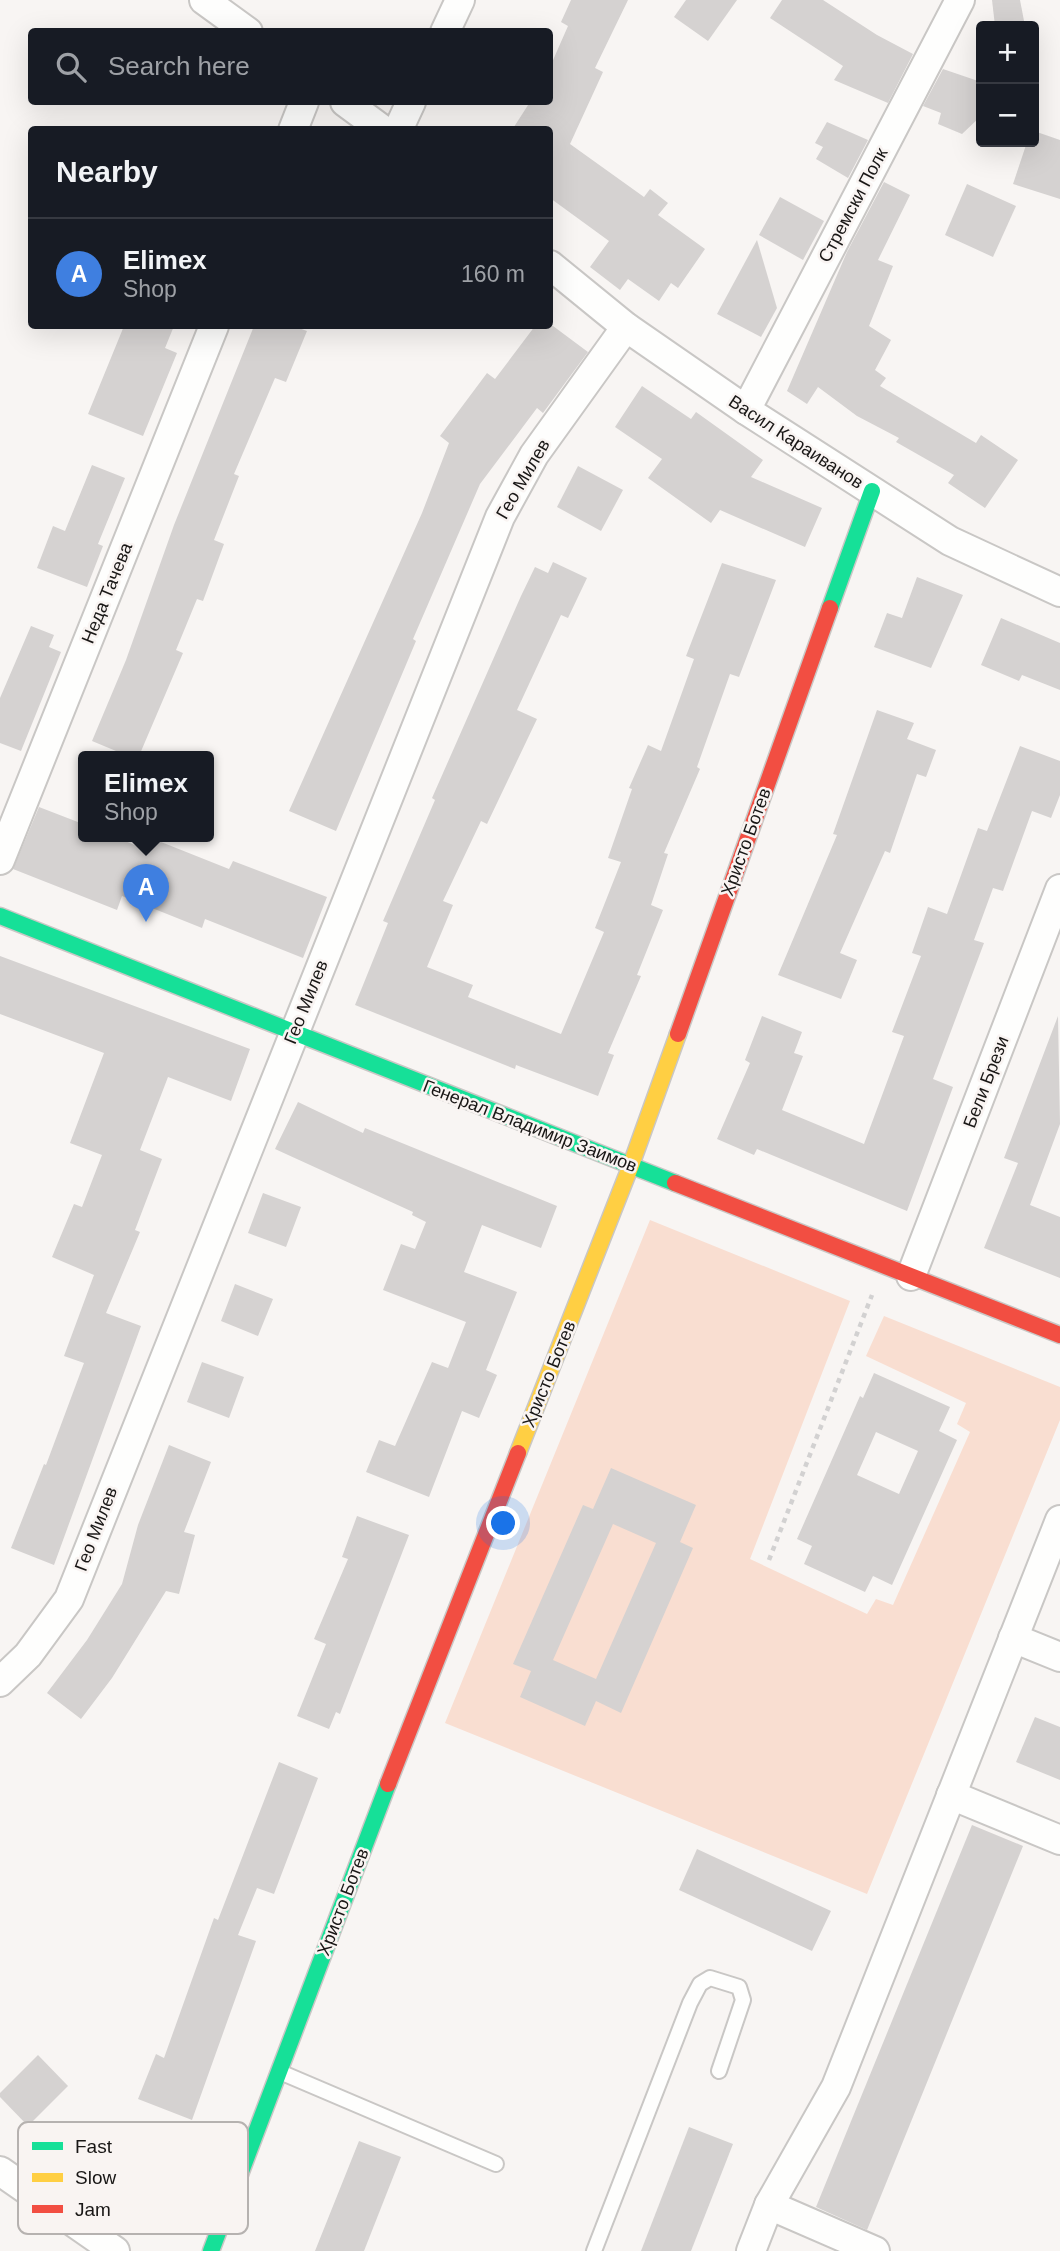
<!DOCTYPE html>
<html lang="en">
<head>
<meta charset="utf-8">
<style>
	body { margin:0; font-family:Arial,sans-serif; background:#242831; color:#f1f3f6 }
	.controls { position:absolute; right:21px; top:21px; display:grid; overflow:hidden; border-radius:7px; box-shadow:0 7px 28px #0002 }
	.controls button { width:63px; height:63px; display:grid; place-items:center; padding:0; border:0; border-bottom:2px solid #363941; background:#171b24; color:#f1f3f6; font:35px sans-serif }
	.you { position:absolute; left:504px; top:1524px; width:24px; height:24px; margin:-18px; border:5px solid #fff; border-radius:50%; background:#1a73e8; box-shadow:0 0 0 10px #1a73e833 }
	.badge { display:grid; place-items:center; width:46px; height:46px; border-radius:50%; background:#8c9099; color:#fff; font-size:23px; font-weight:700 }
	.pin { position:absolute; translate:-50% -58px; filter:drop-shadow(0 2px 4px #0008) }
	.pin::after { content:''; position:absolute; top:37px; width:24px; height:21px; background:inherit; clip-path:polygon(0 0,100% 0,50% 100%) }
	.popup { position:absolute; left:78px; top:751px; width:136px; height:91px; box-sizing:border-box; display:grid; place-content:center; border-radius:7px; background:#171b24; filter:drop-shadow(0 2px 5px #0005); font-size:23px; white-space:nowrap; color:#9ea1a6 }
	.popup b { font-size:26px; color:#f1f3f6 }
	.popup::after { content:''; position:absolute; left:50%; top:100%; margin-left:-14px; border:14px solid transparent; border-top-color:#171b24 }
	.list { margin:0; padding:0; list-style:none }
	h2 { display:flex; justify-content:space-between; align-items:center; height:91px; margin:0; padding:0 28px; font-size:30px }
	h2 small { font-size:23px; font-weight:400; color:#9ea1a6 }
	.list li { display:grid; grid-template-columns:46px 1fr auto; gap:21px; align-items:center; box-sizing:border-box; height:112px; padding:0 28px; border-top:2px solid #363941 }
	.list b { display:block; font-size:26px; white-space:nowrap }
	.list p { margin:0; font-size:23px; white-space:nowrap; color:#9ea1a6 }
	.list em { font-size:23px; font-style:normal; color:#9ea1a6 }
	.icon { flex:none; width:38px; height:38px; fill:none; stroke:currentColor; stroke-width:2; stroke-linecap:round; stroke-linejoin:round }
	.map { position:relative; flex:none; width:1060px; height:2251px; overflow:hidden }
	.search { position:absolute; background:#171b24; box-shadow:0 7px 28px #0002; left:28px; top:28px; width:525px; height:77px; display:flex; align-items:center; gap:18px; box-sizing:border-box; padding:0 24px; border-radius:7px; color:#9ea1a6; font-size:26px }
	.panel { position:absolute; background:#171b24; box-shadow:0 7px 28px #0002; left:28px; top:126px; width:525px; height:203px; border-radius:7px }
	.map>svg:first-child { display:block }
	.green { fill:#f9ded1 }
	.building { fill:#d5d2d1; fill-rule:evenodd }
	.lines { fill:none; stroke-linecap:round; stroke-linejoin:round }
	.lane-casing { stroke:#c9c7c5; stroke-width:18 }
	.street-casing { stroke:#c9c7c5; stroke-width:32 }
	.fast-casing { stroke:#c9c7c5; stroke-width:19 }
	.slow-casing { stroke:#c9c7c5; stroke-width:19 }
	.jam-casing { stroke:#c9c7c5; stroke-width:19 }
	.path { stroke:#d2d1d1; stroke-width:4.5; stroke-dasharray:5 5; stroke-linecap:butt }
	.lane { stroke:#fefefd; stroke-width:14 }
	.street { stroke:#fefefd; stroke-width:28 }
	.fast { stroke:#16e098; stroke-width:16 }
	.slow { stroke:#ffcf43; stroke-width:16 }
	.jam { stroke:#f24e42; stroke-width:16 }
	.labels { text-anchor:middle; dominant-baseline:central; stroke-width:5; stroke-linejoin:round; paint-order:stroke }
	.street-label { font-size:18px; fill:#191716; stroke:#f9f4f2 }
	.key { fill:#f9f4f2; stroke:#b6b2b0; stroke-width:2 }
	.key-label { font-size:19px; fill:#191716 }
</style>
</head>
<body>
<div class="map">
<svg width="1060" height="2251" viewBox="0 0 1060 2251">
	<rect width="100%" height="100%" fill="#f8f5f3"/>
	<polygon class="green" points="650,1220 850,1301 750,1559 867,1614 876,1599 893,1605 970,1432 957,1424 966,1403 866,1356 884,1316 1060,1387 1060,1420 867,1894 445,1723"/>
	<g class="building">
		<polygon points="571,0 628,0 595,68 603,72 570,144 644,197 650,189 668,203 658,215 705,249 678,288 671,283 659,301 628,279 620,290 590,267 609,241 550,198 550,130 512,130 530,102 550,102 550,67 568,26 561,22"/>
		<polygon points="686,0 737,0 708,41 674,17"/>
		<polygon points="782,0 823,0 877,35 913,54 888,103 834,80 843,66 770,18"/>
		<polygon points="992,0 1020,0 1025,26 995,26"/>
		<polygon points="943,69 981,82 981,116 962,134 938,124 941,113 923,106"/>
		<polygon points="827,122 868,140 848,178 816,159 823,147 815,143"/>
		<polygon points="1034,131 1060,140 1060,199 1013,184 1027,142 1034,142"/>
		<polygon points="884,182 910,195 878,260 893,266 869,326 891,340 875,370 886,378 880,386 976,443 981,435 1018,460 985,508 948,483 954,475 896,442 899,438 857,416 818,387 807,404 787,391 847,252"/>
		<polygon points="967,184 1016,206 993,257 945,235"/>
		<polygon points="780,197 824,221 803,260 759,235"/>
		<polygon points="757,240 777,308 761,337 717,314"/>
		<polygon points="124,326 174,326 165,348 177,353 143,436 88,414"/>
		<polygon points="254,326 293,326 307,331 286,382 275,378 234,474 239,476 214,540 224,544 203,601 197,599 176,650 183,653 139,756 128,756 92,741 126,660 174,525"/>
		<polygon points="535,326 553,326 588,352 543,413 537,408 480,484 413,639 416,641 336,831 289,811 422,513 449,443 440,436 487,373 495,379"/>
		<polygon points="642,386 691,419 696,412 763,460 751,477 822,508 805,547 720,510 711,523 648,478 662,459 615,427"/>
		<polygon points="92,465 125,478 98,544 103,546 87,587 37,568 53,526 65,531"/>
		<polygon points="578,466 623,490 601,531 557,507"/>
		<polygon points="553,562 587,578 568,618 561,615 517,710 537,719 487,824 481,821 443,901 453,905 427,967 473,985 468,997 561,1034 604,932 595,928 621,862 608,858 632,789 629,788 648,745 661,751 694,659 686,656 722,563 776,580 739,677 730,674 697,767 700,769 664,853 668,854 651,905 663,910 637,975 641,976 608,1053 614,1055 598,1096 516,1065 515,1069 355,1005 388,923 383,921 435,800 432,798 521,596 535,567 548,573"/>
		<polygon points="917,577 963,595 931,668 874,647 887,613 902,618"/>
		<polygon points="1001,618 1060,643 1060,690 1022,675 1019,681 981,665"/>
		<polygon points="31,626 54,635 49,647 61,652 21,751 0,743 0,698"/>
		<polygon points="877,710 914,723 907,739 936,750 926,777 917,774 890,853 885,851 840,953 857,960 841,999 778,975 837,835 833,834"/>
		<polygon points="1020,746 1060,761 1060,795 1051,818 1032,811 1003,891 993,888 974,940 984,943 933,1079 953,1087 907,1211 757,1149 754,1155 717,1139 750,1063 745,1060 762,1016 802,1032 794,1053 803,1056 782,1110 864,1144 904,1036 892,1032 921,956 912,953 928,907 947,914 978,828 987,831"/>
		<polygon points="39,807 83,824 83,836 113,836 137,846 141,836 146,836 229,869 233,861 327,897 303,958 205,919 202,928 122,896 117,910 13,869"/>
		<polygon points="0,956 250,1049 231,1101 168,1077 140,1150 162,1159 135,1230 140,1232 106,1313 141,1326 54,1565 11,1548 44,1464 46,1465 84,1363 64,1356 94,1275 52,1257 74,1204 82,1207 102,1155 70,1143 104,1053 0,1014"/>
		<polygon points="1058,1016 1060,1124 1030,1205 1060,1217 1060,1278 984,1248 1018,1163 1004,1158"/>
		<polygon points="298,1102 363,1133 365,1128 557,1206 541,1248 482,1225 464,1272 517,1292 486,1370 497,1375 479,1418 462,1411 429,1497 366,1472 379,1440 395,1446 432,1362 448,1368 466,1322 383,1290 401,1244 415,1249 426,1222 412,1215 413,1212 275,1149"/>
		<polygon points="263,1193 301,1207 286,1247 248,1233"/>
		<polygon points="235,1284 273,1299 258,1336 221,1321"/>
		<polygon points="202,1362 244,1377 229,1418 187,1402"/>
		<path d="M874,1373L950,1407L939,1431L957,1440L892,1585L873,1576L865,1592L804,1564L812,1546L797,1539L860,1396L863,1398ZM876,1432L918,1451L899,1494L857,1475Z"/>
		<polygon points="169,1445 211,1462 184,1532 195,1535 179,1594 166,1591 112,1678 81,1719 47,1693 87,1640 122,1584 138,1525"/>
		<path d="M611,1468L696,1505L680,1542L693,1548L621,1713L596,1701L585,1726L520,1697L531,1671L513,1664L583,1505L593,1509ZM613,1524L656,1543L596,1679L553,1660Z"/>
		<polygon points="357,1516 409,1535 340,1714 336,1712 329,1729 297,1716 326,1644 314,1639 348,1559 342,1557"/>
		<polygon points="1035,1717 1060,1727 1060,1780 1016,1762"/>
		<polygon points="279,1762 318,1778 274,1894 257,1888 238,1935 256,1941 192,2120 138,2099 156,2054 164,2058 214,1918 218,1920"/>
		<polygon points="972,1825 1023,1846 867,2230 816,2207"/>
		<polygon points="697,1849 831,1911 812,1951 679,1890"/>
		<polygon points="38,2055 68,2086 28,2126 0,2097 0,2093"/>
		<polygon points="689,2127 733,2144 691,2251 641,2251"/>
		<polygon points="359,2141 401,2157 364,2251 315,2251"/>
		<polygon points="153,2159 190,2184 166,2220 128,2194"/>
	</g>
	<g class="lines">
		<g class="lane-casing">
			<g id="lane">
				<polyline points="280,2072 496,2164"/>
				<polyline points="594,2251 690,2003 700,1984 710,1978 739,1987 743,2000 719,2071"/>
			</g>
		</g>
		<g class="street-casing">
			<g id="street">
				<polyline points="204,0 248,32"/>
				<polyline points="445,32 460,0"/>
				<polyline points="345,102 383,130"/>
				<polyline points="293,130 304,102"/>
				<polyline points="398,130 411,102"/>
				<polyline points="550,265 626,327 746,410 950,541 1060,592"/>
				<polyline points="746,410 960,0"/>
				<polyline points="0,860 214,326"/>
				<polyline points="911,1276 1060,889"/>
				<polyline points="1013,1638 1060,1657"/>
				<polyline points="0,1682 28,1655 69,1599 500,517 534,455 626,327"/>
				<polyline points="951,1795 1060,1840"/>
				<polyline points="0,2171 115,2251"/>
				<polyline points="769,2205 875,2251"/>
				<polyline points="751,2251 769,2205 836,2087 1060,1520"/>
			</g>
		</g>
		<g class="fast-casing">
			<g id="fast">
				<polyline points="830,608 872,491"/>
				<polyline points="0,916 675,1183"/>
				<polyline points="211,2251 388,1784"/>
			</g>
		</g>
		<g class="slow-casing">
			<polyline id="slow" points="518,1453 631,1165 678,1034"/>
		</g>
		<g class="jam-casing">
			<g id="jam">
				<polyline points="678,1034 830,608"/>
				<polyline points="675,1183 1060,1335"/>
				<polyline points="388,1784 518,1453"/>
			</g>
		</g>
		<polyline class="path" points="769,1560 872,1295"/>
		<use href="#lane" class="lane"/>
		<use href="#street" class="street"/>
		<use href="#fast" class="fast"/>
		<use href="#slow" class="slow"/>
		<use href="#jam" class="jam"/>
	</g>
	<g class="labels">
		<g class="street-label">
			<text transform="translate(853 205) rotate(-62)">Стремски Полк</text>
			<text transform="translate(796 442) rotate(33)">Васил Караиванов</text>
			<text transform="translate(523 479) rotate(-60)">Гео Милев</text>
			<text transform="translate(107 593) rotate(-68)">Неда Тачева</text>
			<text transform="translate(746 842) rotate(-70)">Христо Ботев</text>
			<text transform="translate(306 1002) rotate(-68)">Гео Милев</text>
			<text transform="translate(986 1082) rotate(-69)">Бели Брези</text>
			<text transform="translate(530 1126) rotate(21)">Генерал Владимир Заимов</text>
			<text transform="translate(549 1374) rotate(-68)">Христо Ботев</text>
			<text transform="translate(96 1529) rotate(-69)">Гео Милев</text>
			<text transform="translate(343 1902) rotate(-69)">Христо Ботев</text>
		</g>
	</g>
	<rect x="18" y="2122" width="230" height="112" rx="10" class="key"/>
	<rect x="32" y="2142" width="31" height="8" fill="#16e098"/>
	<rect x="32" y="2173" width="31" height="9" fill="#ffcf43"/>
	<rect x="32" y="2205" width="31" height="8" fill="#f24e42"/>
	<g class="key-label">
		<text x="75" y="2153">Fast</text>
		<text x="75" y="2184">Slow</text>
		<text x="75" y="2216">Jam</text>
	</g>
</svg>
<div class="controls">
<button>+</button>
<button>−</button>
</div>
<div class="you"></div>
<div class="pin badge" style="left:146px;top:922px;background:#3f7fe0">A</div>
<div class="popup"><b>Elimex</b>Shop</div>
<div class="search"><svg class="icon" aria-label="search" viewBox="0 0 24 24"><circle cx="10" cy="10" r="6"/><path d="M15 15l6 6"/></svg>Search here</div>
<section class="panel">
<h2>Nearby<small></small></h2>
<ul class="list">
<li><span class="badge" style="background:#3f7fe0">A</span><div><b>Elimex</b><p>Shop</p></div><em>160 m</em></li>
</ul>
</section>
</div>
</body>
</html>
